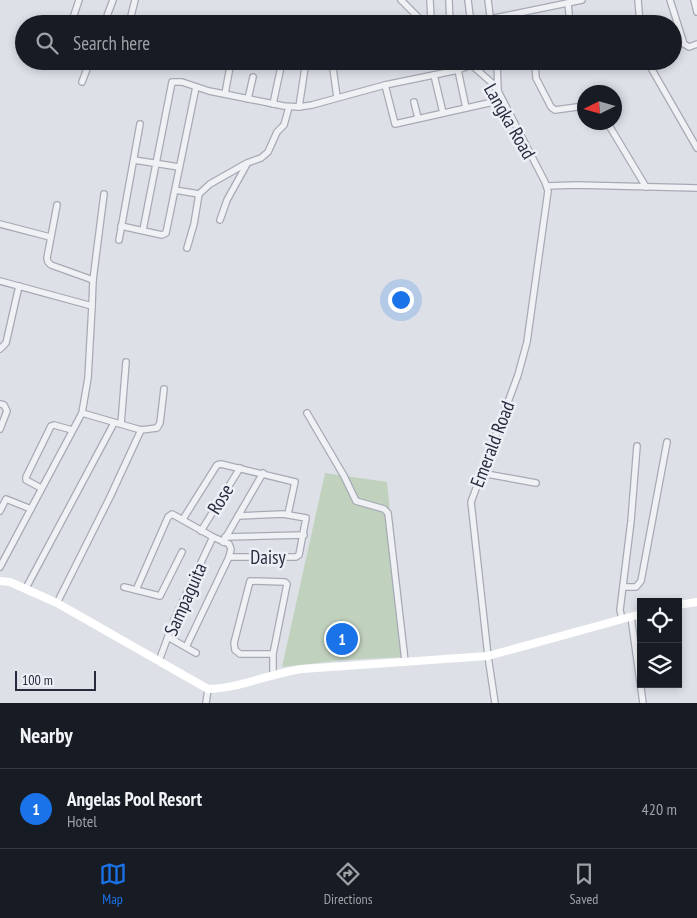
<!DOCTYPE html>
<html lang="en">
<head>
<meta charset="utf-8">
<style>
	body { margin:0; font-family:"PT Sans Narrow",sans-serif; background:#20242c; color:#f1f3f6 }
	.controls { position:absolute; right:15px; bottom:15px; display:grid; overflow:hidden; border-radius:0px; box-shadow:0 2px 8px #0003 }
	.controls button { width:45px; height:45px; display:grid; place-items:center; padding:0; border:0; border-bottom:1px solid #363941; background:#171b24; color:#f1f3f6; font:25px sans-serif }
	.compass { position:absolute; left:577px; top:85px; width:45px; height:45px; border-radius:50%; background:#171b24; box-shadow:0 2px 8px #0003; rotate:265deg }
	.scale { position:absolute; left:15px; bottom:12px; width:81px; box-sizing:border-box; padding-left:5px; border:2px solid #262c3e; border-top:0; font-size:14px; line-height:18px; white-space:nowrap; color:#262c3e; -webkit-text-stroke:4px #eceff5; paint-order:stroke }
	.you { position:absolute; left:400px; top:299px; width:18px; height:18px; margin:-12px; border:4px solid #fff; border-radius:50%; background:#1a73e8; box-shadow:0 0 0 8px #1a73e833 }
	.badge { display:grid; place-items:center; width:32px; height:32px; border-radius:50%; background:#1a73e8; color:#fff; font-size:16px; font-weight:700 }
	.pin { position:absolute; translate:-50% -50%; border:2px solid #fff; box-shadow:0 1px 5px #0006 }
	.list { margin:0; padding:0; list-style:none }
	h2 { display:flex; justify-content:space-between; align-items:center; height:65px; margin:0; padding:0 20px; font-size:21px }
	h2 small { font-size:16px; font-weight:400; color:#9ea1a6 }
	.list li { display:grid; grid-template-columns:32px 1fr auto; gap:15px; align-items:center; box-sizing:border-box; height:80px; padding:0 20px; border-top:1px solid #363941 }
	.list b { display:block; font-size:19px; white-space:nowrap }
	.list p { margin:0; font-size:16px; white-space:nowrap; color:#9ea1a6 }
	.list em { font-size:16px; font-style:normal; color:#9ea1a6 }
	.icon { flex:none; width:28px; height:28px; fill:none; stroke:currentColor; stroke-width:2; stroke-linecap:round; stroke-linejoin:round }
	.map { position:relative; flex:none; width:697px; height:703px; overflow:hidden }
	.search { position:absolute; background:#171b24; box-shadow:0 2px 8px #0003; left:15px; right:15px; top:15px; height:55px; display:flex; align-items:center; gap:12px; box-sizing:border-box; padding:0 18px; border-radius:28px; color:#9ea1a6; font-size:19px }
	.sheet { height:145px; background:#171b24 }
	nav { display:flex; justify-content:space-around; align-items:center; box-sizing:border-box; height:70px; border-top:1px solid #363941; background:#171b24; font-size:14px; color:#9ea1a6 }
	nav a { display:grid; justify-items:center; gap:2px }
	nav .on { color:#1a73e8 }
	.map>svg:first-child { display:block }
	.green { fill:#c0d1bd }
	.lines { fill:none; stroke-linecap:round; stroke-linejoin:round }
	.street-casing { stroke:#a6aab4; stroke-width:8 }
	.street { stroke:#eff1f5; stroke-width:5.5 }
	.secondary { stroke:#fff; stroke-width:8 }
	.labels { text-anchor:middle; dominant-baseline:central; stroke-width:5; stroke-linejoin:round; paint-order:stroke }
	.street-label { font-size:19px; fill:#262c3e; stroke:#eceff5 }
</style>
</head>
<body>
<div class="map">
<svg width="697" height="703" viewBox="0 0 697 703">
	<rect width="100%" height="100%" fill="#dde0e7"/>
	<polygon class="green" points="325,473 387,482 404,657 344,660 282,667"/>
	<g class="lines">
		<g class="street-casing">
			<g id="street">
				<polyline points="401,0 425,24"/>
				<polyline points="449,0 450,24"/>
				<polyline points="468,0 471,24"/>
				<polyline points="488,0 491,24"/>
				<polyline points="638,0 640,24"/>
				<polyline points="670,0 684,44 689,47 697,44"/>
				<polyline points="694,0 697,12"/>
				<polyline points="568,3 570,24"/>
				<polyline points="490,19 582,0"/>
				<polyline points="71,24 79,0"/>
				<polyline points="104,24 113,0"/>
				<polyline points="129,24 135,0"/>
				<polyline points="428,24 431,19 430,0"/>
				<polyline points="332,61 337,97"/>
				<polyline points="467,61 492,83 498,91 545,182 548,191 527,342 518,375 471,502 488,656 495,703"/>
				<polyline points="497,61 498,91"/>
				<polyline points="535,61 536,78 551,107 555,110 584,106"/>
				<polyline points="647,61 697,148"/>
				<polyline points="120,62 120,61"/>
				<polyline points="458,70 466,108"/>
				<polyline points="434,75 443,113"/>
				<polyline points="82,82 90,61"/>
				<polyline points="385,85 395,124 502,100"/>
				<polyline points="225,94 231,61"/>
				<polyline points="248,99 253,77"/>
				<polyline points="414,102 418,118"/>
				<polyline points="273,104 282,62"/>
				<polyline points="299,107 306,61"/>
				<polyline points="607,122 646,187"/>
				<polyline points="134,160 179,167"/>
				<polyline points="547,186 576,185 697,188"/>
				<polyline points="175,190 199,194"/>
				<polyline points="57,205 47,258 48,262 51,265 93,280"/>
				<polyline points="220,220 227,200 247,164"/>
				<polyline points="0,224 50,237"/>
				<polyline points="121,226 162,235 166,233 196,87"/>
				<polyline points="143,230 172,82 182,82 209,91 284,106 299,107 312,105 385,85 458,70 471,65 474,61"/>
				<polyline points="119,240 140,124"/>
				<polyline points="187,248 194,224 199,194 210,184 247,163 261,158 268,152 277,132 284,125 289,107"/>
				<polyline points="0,281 92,306 88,378 82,413 0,567"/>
				<polyline points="92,306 93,280 104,194"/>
				<polyline points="0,349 6,343 19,286"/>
				<polyline points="0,404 4,405 7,411 0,429"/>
				<polyline points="82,413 141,430 157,428 160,423 164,389"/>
				<polyline points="307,413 344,476 356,501 384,509 388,513 405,661"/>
				<polyline points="121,424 126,362"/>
				<polyline points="481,473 536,483"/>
				<polyline points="41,488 26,480 26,477 51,426 54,425 72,430"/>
				<polyline points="0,511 6,499 31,509"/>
				<polyline points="183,519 217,465 221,464 295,482 288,514"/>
				<polyline points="201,531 240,468"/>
				<polyline points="225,537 304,535"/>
				<polyline points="223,542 263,473"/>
				<polyline points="124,587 136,590 168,517 172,514 213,537 229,544 231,549 229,557"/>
				<polyline points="623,587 636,587 641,581 667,442"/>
				<polyline points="26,588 114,423"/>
				<polyline points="136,590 160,596 182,552"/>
				<polyline points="57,603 110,497 141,430"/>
				<polyline points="631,617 643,703"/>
				<polyline points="622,619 620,610 631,521 637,446"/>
				<polyline points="168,637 196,653"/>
				<polyline points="186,647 229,557 296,557 299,555 306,518 283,514 238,516"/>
				<polyline points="159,661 174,620 213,537"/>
				<polyline points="273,674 273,654 287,584 285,582 250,581 234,643 235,650 240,654 273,654"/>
				<polyline points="206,703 208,689"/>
			</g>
		</g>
		<use href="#street" class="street"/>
		<g class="secondary">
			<path d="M0,581L10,582L57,603L208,689C237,689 272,673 302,669L488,656L641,614"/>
			<polyline points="678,605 697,602"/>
		</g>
	</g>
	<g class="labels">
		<g class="street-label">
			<text transform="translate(510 121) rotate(60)">Langka Road</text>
			<text transform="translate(492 444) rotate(-69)">Emerald Road</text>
			<text transform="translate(220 499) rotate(-59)">Rose</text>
			<text x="268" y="557">Daisy</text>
			<text transform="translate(185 599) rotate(-66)">Sampaguita</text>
		</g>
	</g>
</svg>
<div class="controls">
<button><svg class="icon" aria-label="locate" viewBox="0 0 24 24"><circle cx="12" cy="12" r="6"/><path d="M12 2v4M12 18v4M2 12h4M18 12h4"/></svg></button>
<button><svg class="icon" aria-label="layers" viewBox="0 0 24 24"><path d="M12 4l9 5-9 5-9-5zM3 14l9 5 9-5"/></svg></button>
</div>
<svg class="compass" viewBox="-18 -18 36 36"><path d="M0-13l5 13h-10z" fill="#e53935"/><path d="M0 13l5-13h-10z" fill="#9ea1a6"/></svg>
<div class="scale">100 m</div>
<div class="you"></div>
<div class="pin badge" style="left:342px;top:639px">1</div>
<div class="search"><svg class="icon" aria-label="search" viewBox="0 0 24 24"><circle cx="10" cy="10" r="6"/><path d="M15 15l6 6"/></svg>Search here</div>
</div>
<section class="sheet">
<h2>Nearby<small></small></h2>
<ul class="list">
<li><span class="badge">1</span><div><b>Angelas Pool Resort</b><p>Hotel</p></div><em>420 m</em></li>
</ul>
</section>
<nav>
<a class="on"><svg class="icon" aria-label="map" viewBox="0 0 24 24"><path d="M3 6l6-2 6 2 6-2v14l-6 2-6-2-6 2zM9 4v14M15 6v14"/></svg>Map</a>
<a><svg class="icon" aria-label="directions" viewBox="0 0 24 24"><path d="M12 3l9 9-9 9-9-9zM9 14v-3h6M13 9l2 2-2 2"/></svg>Directions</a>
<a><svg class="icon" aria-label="saved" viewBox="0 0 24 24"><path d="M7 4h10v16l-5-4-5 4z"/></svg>Saved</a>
</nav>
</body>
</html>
